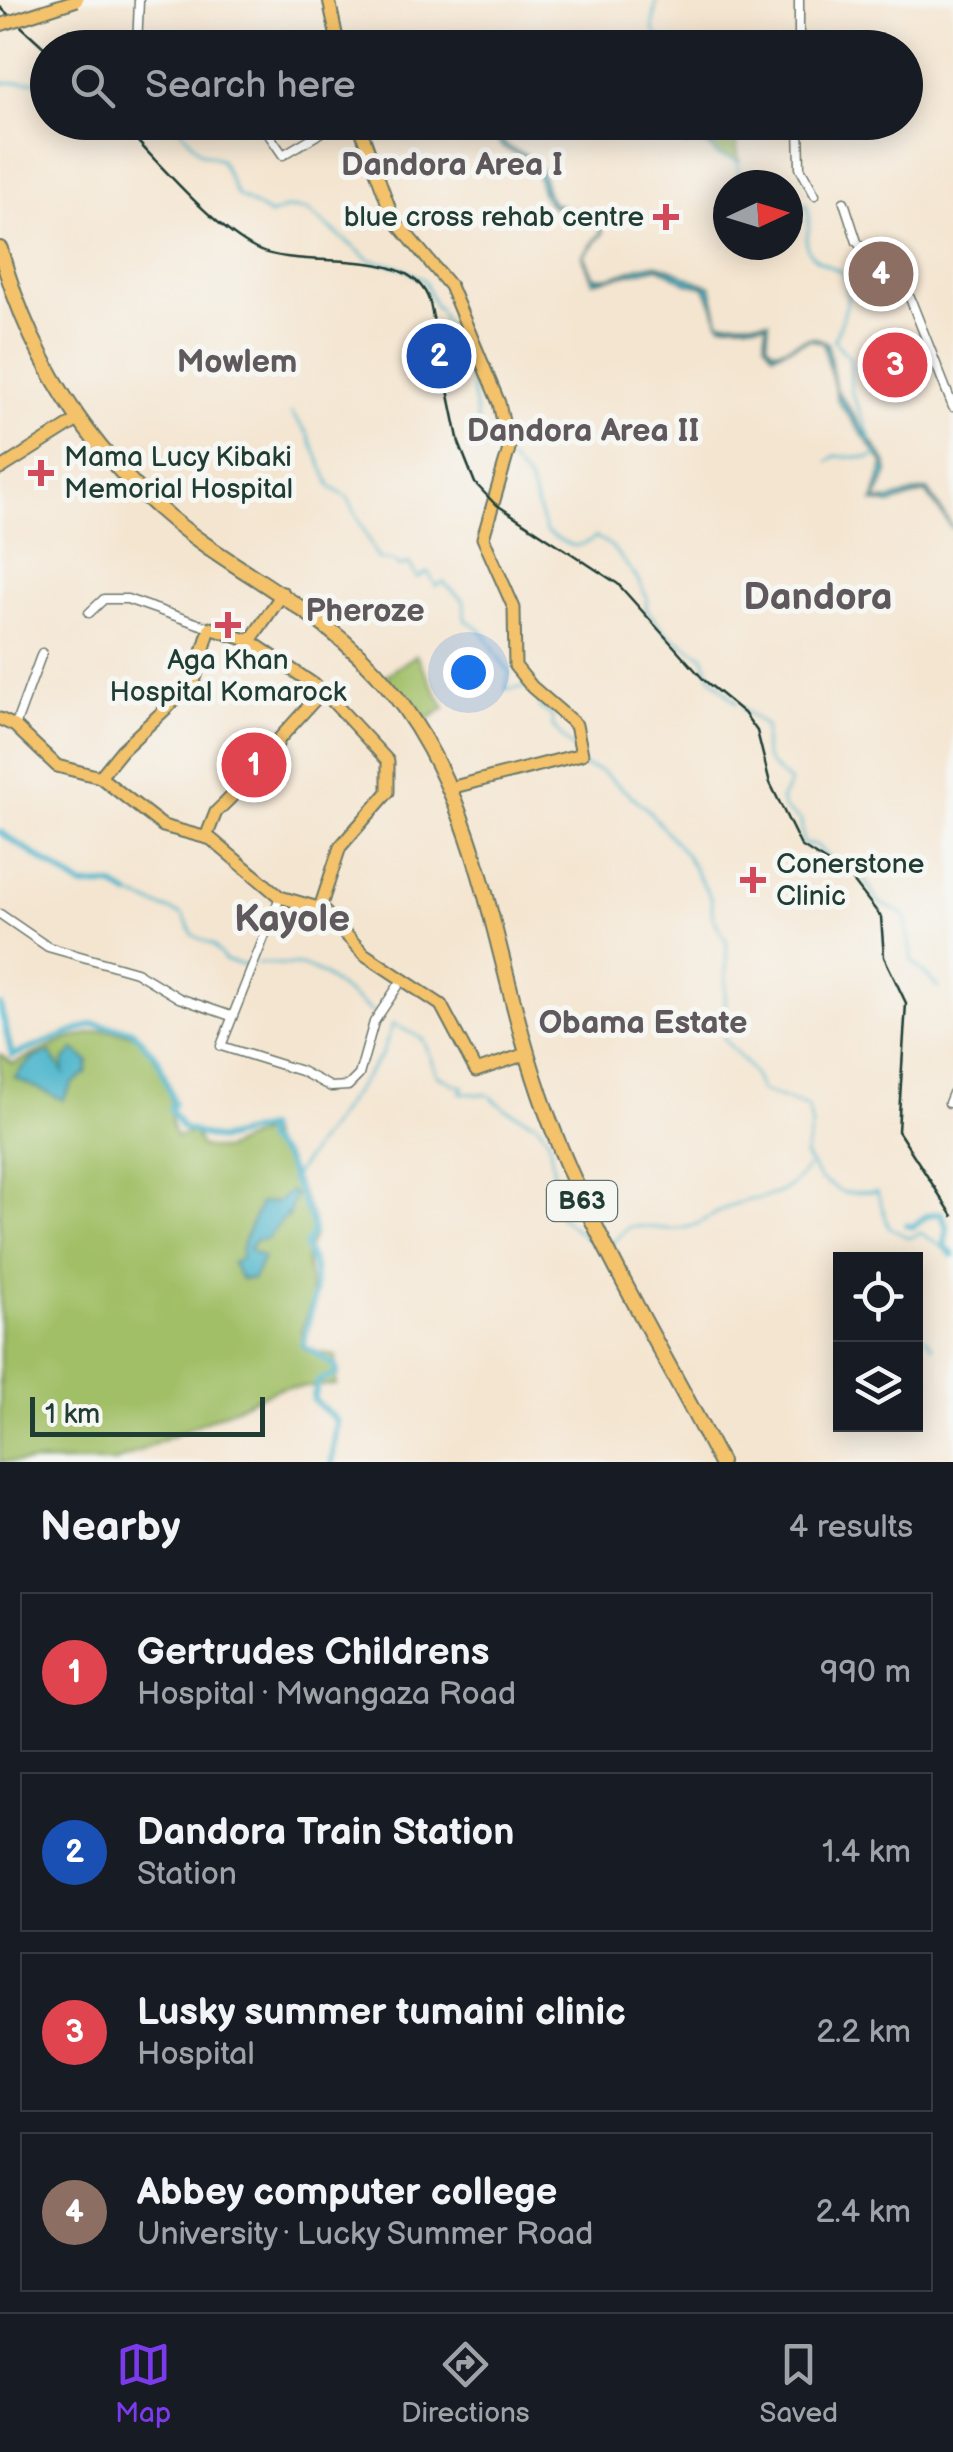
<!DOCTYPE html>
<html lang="en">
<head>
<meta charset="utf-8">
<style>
	body { margin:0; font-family:"Balsamiq Sans",sans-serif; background:#242831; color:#f1f3f6 }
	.controls { position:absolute; right:30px; bottom:30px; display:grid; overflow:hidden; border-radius:0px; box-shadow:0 5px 25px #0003 }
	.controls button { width:90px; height:90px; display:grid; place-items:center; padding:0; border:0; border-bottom:2px solid #363941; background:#171b24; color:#f1f3f6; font:50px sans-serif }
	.compass { position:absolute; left:713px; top:170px; width:90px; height:90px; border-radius:50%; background:#171b24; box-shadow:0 5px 25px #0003; rotate:86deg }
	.scale { position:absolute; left:30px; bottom:25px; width:235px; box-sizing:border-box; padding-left:10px; border:5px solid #1f3d34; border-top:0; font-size:28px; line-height:35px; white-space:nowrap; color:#1f3d34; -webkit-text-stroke:8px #f6f6f2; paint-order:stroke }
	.you { position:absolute; left:468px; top:672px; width:35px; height:35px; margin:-25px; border:8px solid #fff; border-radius:50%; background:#1a73e8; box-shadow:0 0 0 15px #1a73e833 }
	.badge { display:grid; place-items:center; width:65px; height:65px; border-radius:50%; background:#7c3aed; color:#fff; font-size:32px; font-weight:700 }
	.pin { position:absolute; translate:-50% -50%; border:5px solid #fff; box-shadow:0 2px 10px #0006 }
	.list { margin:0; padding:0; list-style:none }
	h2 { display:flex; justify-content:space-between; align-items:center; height:130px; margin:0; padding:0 40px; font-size:42px }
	h2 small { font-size:32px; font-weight:400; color:#9ea1a6 }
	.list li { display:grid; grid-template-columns:65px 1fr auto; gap:30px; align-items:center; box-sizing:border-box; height:160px; margin:0 20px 20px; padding:0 20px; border:2px solid #363941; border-radius:0px }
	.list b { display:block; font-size:38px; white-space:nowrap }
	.list p { margin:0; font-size:32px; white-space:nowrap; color:#9ea1a6 }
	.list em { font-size:32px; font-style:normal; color:#9ea1a6 }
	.icon { flex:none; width:55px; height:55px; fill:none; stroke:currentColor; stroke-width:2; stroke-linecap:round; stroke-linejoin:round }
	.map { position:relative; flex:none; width:953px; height:1462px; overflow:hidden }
	.search { position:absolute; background:#171b24; box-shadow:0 5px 25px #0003; left:30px; right:30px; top:30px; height:110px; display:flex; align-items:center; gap:25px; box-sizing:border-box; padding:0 35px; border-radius:55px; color:#9ea1a6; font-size:38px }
	.sheet { height:850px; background:#171b24 }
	nav { display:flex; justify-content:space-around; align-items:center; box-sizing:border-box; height:140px; border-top:2px solid #363941; background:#171b24; font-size:28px; color:#9ea1a6 }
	nav a { display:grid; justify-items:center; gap:5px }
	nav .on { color:#7c3aed }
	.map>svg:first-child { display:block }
	.green { fill:#a1bf66; stroke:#607e4d; stroke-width:2.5 }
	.water { fill:#4eb6cc; stroke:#367a80; stroke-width:2.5 }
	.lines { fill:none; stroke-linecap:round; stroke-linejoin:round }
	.stream { stroke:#4eb6cc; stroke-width:2.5 }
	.river { stroke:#4eb6cc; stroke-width:6 }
	.minor-casing { stroke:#6a786b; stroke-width:11 }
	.major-casing { stroke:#6a786b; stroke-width:15 }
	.highway-casing { stroke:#6a786b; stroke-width:18 }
	.minor { stroke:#fff; stroke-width:8 }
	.major { stroke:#f3c26a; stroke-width:11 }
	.highway { stroke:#f3c26a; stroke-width:14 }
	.rail { stroke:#1f3d34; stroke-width:2.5 }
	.major-bridge-casing { stroke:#6a786b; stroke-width:15; stroke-linecap:butt }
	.major-bridge { stroke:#f3c26a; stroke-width:11 }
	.poi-dot { fill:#d1495b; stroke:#f6f6f2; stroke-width:4 }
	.labels { text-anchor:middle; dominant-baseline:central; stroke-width:10; stroke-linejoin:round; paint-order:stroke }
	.shield { fill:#f6f6f2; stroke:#60746d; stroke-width:2.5 }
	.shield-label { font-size:25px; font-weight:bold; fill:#1f3d34 }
	.poi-label { font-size:28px; fill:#1f3d34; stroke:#f6f6f2; text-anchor:start }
	.quarter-label { font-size:32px; font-weight:bold; fill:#5f585c; stroke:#f6f6f2 }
	.district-label { font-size:38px; font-weight:bold; fill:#5f585c; stroke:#f6f6f2 }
</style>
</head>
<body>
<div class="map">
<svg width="953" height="1462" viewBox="0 0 953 1462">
	<rect width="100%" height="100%" fill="#f6f6f2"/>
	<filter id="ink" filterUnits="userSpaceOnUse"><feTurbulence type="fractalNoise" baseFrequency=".01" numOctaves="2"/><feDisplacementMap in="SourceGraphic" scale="20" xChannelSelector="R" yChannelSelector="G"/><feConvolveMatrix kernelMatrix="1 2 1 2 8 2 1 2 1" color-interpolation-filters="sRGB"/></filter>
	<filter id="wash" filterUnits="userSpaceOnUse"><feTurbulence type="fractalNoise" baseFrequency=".0048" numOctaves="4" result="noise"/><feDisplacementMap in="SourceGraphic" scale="40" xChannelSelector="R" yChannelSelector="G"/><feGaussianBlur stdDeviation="2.25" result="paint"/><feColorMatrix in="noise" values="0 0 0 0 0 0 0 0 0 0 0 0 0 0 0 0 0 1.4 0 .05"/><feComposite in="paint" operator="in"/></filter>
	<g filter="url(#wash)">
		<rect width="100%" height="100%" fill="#f4e5d0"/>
		<g class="green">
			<polygon points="673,123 733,123 739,161 717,155 707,144 685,145"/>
			<polygon points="416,655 445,708 422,723 385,676"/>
			<path d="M103,1030L137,1035C151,1054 167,1071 170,1095C172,1112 168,1121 176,1137L194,1131L201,1147L223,1150L268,1130L271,1147L287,1161L311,1215L314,1235L306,1256L312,1301L301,1330L305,1349L336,1356V1385L279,1388L115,1462H0V1054L13,1064L66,1040Z"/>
		</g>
		<g class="water">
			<path d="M487,123L494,125C509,163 520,142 538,166C546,178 543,192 553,203L599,220L603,233L584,255L593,276C613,284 635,263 657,265C673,267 692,282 711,286L719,322L769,321L767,343L773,350C794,351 807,327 828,344L835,388L886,462L888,472L875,500C893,503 909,491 928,490L953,529L926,492L890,504L873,502L884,464L838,401L823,342L809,339L773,354L765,343L767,323L721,324L705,287L689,284L658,267L593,282L583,256L602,232L598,223C582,212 556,216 545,198C537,185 541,173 531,159L503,148Z"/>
			<path d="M74,1050L88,1061L86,1073L73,1083L63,1100L15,1078C23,1065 34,1055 50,1053L64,1073L63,1062Z"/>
			<path d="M290,1191L295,1195L288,1217L287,1214L267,1239L255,1240L249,1249L263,1258L253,1279H241L232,1263L241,1258C239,1241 255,1221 260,1203L277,1202Z"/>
		</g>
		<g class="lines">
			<g class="stream">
				<polyline points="656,0 653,28 664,48"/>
				<polyline points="0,83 48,81"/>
				<polyline points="671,122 686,144 712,145 717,155 738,161 738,176 744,185"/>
				<polyline points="175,123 201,153 221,160 237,195 270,215 287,208 307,210 370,260 401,267 424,280 436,308"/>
				<path d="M788,204H806C819,240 782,248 842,272C855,298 842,317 834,341L850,358L851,391L871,439"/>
				<polyline points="438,308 467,363 478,423 502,455"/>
				<path d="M291,413L308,434L331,487L348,498L378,559L394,561L400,567L409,563L417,578L428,572L436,586L443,582L464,601L465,620C492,630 492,657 510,672L506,690L526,687"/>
				<path d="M509,459L529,482L546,532C572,546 572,552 596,537L611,546L637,578L647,598L646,609L667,634L703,656L711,677L737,703"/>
				<polyline points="828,462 835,456 869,458 879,453"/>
				<polyline points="541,704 539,707 552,716 553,727 575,751"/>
				<path d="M742,708L766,727C760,765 769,762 790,783L781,800L784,809L801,821L803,844L816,845L839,868L857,867L879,903L905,915L912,961L938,987"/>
				<polyline points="572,763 601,771 647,809 686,855 711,898 713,917 727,942 724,1039 753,1072 761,1091 808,1107 812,1126 805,1156 820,1179 844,1193 877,1192 889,1227 909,1238 921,1233 945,1249"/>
				<polyline points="129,895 180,914"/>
				<polyline points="183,915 193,935 213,945 226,961 252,966"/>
				<polyline points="258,963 301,965 321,973 377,1016"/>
				<polyline points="454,1084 464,1087 460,1092 463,1093 487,1095"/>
				<polyline points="490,1096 505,1108"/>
				<polyline points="506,1109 533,1122"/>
				<polyline points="536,1122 549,1139 555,1183 552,1203 557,1214 599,1249"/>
				<polyline points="290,1181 382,1054 393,1024 423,1039 437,1075 452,1083"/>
				<path d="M611,1244L629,1227C646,1225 660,1230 676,1229C698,1228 712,1214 732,1205C759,1194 782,1204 807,1167"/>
				<polyline points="925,1337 933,1347"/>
			</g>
			<g class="river">
				<polyline points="953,208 953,220"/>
				<polyline points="0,832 82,886 112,885 129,895"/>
				<polyline points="0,1005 12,1056 94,1024 132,1030 158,1059 174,1103 170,1109 182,1128 219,1140 266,1128 265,1140 284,1158 312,1223 313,1233 305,1246 314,1267 315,1292 303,1345 336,1367 337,1374 318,1381 313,1399 337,1421 332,1462"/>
				<polyline points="906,1225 912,1227 928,1215 941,1213 947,1227 944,1246 953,1255"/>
			</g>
		</g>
	</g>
	<g filter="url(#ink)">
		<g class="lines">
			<g class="minor-casing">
				<g id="minor">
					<polyline points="799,0 799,48"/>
					<polyline points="137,48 139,0"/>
					<polyline points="260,122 283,155 339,122"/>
					<polyline points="799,122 800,168 815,195"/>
					<polyline points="844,202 857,242 910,298 953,407"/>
					<polyline points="89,613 104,599 127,599 210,628"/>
					<polyline points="15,726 42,653"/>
					<polyline points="280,897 221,1046 301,1071 331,1087 348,1086 359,1075 374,1022 402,980"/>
					<polyline points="0,914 48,947 136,972 179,998 231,1016"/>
					<polyline points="953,1093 949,1103 953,1103"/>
				</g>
			</g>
			<g class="major-casing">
				<g id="major">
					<polyline points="329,0 339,48"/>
					<polyline points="358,122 393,218 450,286 499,403 509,449 483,538 514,608 515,666 532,687 576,725 582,754 450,788"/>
					<polyline points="0,469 78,420"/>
					<polyline points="250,641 283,593"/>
					<polyline points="0,719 15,726 57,766 100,777 163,826 211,839 280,897 322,909 364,954 441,1005 476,1071 526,1054"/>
					<polyline points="100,777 122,750 194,682 210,628 250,641 322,690 388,761 388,792 340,847 320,908"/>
					<polyline points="206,837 216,812 269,760 280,738 319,695"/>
				</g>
			</g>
			<g class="highway-casing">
				<path id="highway" d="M0,249C33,370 103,474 207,546C272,591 339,625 390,689C487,809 494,971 546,1111C591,1235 660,1345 720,1462"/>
			</g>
			<use href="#minor" class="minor"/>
			<use href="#major" class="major"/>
			<use href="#highway" class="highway"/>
			<g class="rail">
				<polyline points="0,7 48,51"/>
				<path d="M119,122C155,158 213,228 256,249C304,272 413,242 430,303L459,443L475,483L494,503L618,584L704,680L744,713L757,731L770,783L801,846L850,877L881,917L884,957L906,1003L898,1131L953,1216"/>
			</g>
			<g class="major-bridge-casing">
				<polyline id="major-bridge" points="0,25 77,0"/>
			</g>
			<use href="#major-bridge" class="major-bridge"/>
		</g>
	</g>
	<g class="poi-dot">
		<path d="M661 202h10v10h10v10h-10v10h-10v-10h-10v-10h10z"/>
		<path d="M36 458h10v10h10v10h-10v10h-10v-10h-10v-10h10z"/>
		<path d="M223 610h10v10h10v10h-10v10h-10v-10h-10v-10h10z"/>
		<path d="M748 865h10v10h10v10h-10v10h-10v-10h-10v-10h10z"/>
	</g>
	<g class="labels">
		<rect class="shield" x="547" y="1181" width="70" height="40" rx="8"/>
		<g class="shield-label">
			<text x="582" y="1201">B63</text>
		</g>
		<g class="poi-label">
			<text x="644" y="217" text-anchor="end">blue cross rehab centre</text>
			<text x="64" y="457">Mama Lucy Kibaki<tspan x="64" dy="32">Memorial Hospital</tspan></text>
			<text x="228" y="660" text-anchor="middle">Aga Khan<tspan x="228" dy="32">Hospital Komarock</tspan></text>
			<text x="776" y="864">Conerstone<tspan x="776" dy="32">Clinic</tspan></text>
		</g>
		<g class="quarter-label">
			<text x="452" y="165">Dandora Area I</text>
			<text x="237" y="362">Mowlem</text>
			<text x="583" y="431">Dandora Area II</text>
			<text x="365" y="611">Pheroze</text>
			<text x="643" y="1023">Obama Estate</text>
		</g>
		<g class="district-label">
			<text x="818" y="597">Dandora</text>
			<text x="292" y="919">Kayole</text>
		</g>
	</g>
</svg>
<div class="controls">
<button><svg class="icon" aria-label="locate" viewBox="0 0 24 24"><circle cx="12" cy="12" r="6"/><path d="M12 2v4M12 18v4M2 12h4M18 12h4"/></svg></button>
<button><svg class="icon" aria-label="layers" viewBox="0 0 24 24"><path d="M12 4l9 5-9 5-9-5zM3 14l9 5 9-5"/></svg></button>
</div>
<svg class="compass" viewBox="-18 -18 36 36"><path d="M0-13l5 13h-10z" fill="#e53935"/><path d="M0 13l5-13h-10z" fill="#9ea1a6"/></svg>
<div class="scale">1 km</div>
<div class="you"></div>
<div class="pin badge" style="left:254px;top:765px;background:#e0444e">1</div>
<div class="pin badge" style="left:439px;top:356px;background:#1a4fb4">2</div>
<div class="pin badge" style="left:895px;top:365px;background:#e0444e">3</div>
<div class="pin badge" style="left:881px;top:274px;background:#8d6e63">4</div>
<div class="search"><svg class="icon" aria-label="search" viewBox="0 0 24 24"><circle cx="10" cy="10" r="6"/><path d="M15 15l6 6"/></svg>Search here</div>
</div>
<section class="sheet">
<h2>Nearby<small>4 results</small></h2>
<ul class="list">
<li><span class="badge" style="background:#e0444e">1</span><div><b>Gertrudes Childrens</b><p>Hospital · Mwangaza Road</p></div><em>990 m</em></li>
<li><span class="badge" style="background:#1a4fb4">2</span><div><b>Dandora Train Station</b><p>Station</p></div><em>1.4 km</em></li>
<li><span class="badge" style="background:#e0444e">3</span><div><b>Lusky summer tumaini clinic</b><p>Hospital</p></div><em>2.2 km</em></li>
<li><span class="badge" style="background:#8d6e63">4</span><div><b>Abbey computer college</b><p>University · Lucky Summer Road</p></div><em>2.4 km</em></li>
</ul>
</section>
<nav>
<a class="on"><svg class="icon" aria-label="map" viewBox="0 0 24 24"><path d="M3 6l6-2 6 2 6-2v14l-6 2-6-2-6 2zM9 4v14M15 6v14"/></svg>Map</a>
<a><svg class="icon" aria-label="directions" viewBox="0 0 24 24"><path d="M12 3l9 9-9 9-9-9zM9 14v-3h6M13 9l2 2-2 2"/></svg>Directions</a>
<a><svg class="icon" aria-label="saved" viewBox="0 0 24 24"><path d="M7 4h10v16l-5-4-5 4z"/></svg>Saved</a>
</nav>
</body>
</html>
